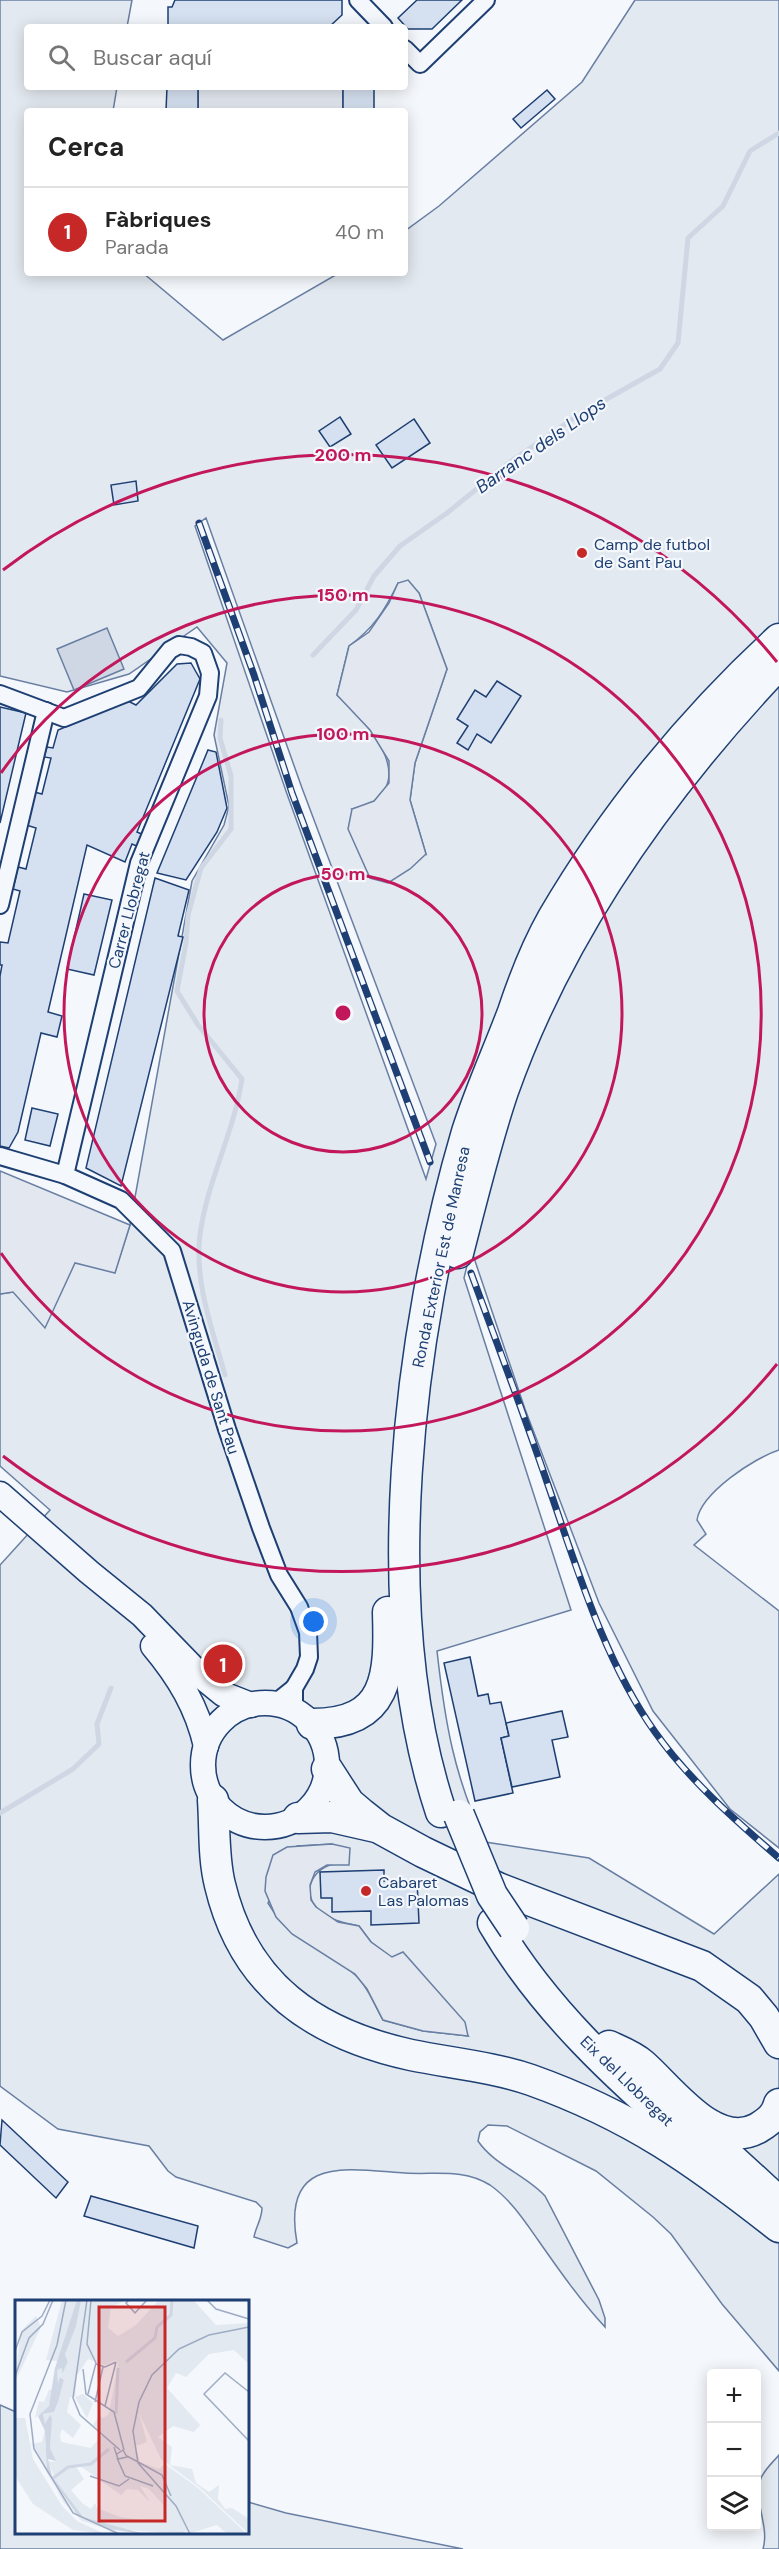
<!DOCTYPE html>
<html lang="es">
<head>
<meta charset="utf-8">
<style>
	body { margin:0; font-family:"DM Sans",sans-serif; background:#f6f6f6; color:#222 }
	.controls { position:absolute; right:18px; bottom:18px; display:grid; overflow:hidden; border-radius:6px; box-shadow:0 3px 15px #0003 }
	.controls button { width:54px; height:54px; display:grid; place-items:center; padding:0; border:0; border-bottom:2px solid #e0e0e0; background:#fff; color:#222; font:30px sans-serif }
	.you { position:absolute; left:314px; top:1622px; width:21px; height:21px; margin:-15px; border:4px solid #fff; border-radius:50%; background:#1a73e8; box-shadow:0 0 0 9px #1a73e833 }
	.badge { display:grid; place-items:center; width:39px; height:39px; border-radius:50%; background:#c62828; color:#fff; font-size:20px; font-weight:700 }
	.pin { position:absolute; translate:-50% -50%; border:3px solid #fff; box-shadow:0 2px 6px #0006 }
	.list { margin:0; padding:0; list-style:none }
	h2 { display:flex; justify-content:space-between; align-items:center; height:78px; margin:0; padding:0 24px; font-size:26px }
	h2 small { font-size:20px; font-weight:400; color:#767676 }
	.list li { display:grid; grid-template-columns:39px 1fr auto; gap:18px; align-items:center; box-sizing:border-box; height:90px; padding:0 24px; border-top:2px solid #e0e0e0 }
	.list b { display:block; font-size:22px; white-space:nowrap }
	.list p { margin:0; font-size:20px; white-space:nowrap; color:#767676 }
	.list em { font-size:20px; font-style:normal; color:#767676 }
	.icon { flex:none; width:33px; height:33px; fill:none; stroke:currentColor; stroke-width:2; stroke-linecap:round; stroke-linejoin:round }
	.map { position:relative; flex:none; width:779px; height:2549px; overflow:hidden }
	.search { position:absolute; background:#fff; box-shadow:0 3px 15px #0003; left:24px; top:24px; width:384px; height:66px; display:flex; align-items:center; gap:15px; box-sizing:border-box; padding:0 21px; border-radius:6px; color:#767676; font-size:22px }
	.panel { position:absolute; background:#fff; box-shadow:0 3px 15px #0003; left:24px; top:108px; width:384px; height:168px; border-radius:6px }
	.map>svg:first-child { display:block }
	.green { fill:#e3e9f0; stroke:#687fa3; stroke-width:1.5; fill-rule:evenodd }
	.parking { fill:#e3e8f0; stroke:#687fa3; stroke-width:1.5 }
	.water { fill:#cfd7e4; stroke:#687fa3; stroke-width:1.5 }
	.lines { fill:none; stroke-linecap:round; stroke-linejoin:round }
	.stream { stroke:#cfd7e4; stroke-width:5 }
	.building { fill:#d5e0f0; stroke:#1d3f73; stroke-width:1.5 }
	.street-casing { stroke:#1d3f73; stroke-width:20 }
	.secondary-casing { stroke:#1d3f73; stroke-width:27 }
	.highway-casing { stroke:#1d3f73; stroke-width:33 }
	.street { stroke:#f4f7fb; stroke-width:16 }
	.secondary { stroke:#f4f7fb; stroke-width:24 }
	.highway { stroke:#f4f7fb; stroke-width:30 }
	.rail-casing { stroke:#1d3f73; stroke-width:7 }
	.rail { stroke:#f4f7fb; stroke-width:4.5; stroke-dasharray:14; stroke-linecap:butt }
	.highway-bridge-casing { stroke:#1d3f73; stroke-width:33; stroke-linecap:butt }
	.highway-bridge { stroke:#f4f7fb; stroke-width:30 }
	.ring { fill:none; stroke:#c2185b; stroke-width:3 }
	.poi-dot { fill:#c62828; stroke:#f4f7fb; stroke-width:2 }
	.labels { text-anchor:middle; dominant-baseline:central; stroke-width:4.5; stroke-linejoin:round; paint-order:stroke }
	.poi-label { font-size:16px; fill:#1d3f73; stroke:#f4f7fb; text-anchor:start }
	.street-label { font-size:16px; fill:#1d3f73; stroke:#f4f7fb }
	.water-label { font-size:18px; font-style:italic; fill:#1d3f73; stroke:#f4f7fb }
	.inset-river { fill:none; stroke:#cfd7e4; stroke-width:3 }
	.inset-road { fill:none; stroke:#9eadc5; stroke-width:1.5 }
	.view { fill:#c62828; fill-opacity:0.15; stroke:#c62828; stroke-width:3 }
	.inset-edge { fill:none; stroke:#1d3f73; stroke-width:3 }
	.centre { fill:#c2185b; stroke:#f4f7fb; stroke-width:3 }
	.ring-label { font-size:18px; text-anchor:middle; font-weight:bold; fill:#c2185b; stroke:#f4f7fb; stroke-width:4.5; stroke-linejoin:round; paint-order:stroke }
</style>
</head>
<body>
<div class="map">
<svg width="779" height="2549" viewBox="0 0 779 2549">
	<rect width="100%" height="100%" fill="#f4f7fb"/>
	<g class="green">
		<path d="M0,0H132L127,27H27V87H117L113,111H27V273H143L223,340L339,273H405V231L439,206L582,82L635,0H779V1450C754,1458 701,1493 697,1520L706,1534L694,1545L779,1611V1848L730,1809L653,1711L599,1603L525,1409L471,1249L464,1278L571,1610L437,1651C445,1723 454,1776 485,1842L589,1858L714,1934L779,1874V2371L722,2304L671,2234L653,2217L596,2171L507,2126L488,2125L480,2132L478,2141C494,2165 526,2175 545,2196L599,2300L605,2318V2327C580,2300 559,2270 538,2240C524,2220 510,2199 490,2185C463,2168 435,2175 405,2173C346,2169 281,2155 297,2243L288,2248L254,2237C256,2226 262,2219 262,2208L256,2202L176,2177L168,2171L149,2146L58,2129L0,2086V1565L50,1510L0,1466V1294L13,1292L75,1262L115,1272L130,1225L192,881L224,825L229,806L214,735L227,663L197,627L129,674L67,692L0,676ZM206,518L302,788L436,1144L426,1179L287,794L195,526ZM398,583L419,593L447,669L415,763L410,800L426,854L352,809C359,807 369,805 374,801C415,771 361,717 337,695L349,646C374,628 385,610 398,583ZM332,1844L336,1864C315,1866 300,1890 317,1908C328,1920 344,1923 359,1926L371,1942L392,1958L468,2036L423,2031L383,2020C374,2004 367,1985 353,1973C322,1944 293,1945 268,1903L297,1846Z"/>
		<polygon points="0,2405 16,2412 16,2532 248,2532 248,2502 286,2513 463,2549 0,2549"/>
		<path d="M779,2455V2549H763C770,2525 752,2500 761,2478C765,2469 773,2462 779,2455Z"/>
	</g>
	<g class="parking">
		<rect x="198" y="87" width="145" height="24"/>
		<polygon points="408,580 419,593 447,669 415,763 410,800 426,854 410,869 388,883 370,878 348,829 352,809 374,801 389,783 389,761 370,730 337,695 349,646 369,632 389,603 398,583"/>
		<polygon points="0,1171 130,1225 115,1273 75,1263 45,1328 13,1292 0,1294"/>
		<polygon points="332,1844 350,1848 349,1865 327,1865 315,1872 310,1885 311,1900 316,1907 338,1922 359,1926 371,1942 392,1957 403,1952 465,2022 468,2036 423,2031 383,2020 367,1989 355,1974 292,1934 276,1917 265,1891 266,1877 273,1855 287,1847"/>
	</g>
	<polygon class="water" points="107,628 124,669 74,690 57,649"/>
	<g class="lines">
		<g class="stream">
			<polyline points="313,655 356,610 374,576 400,546 447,513 510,462 580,414 660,369 678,343 688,238 723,206 750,151 779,133"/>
			<path d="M221,720L220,738L231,776V829L201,868L188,915L186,943L177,991L198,1025L242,1079C234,1133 207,1181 200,1235C194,1282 213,1331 225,1375"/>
			<polyline points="0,1813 73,1769 99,1744 97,1724 111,1688"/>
		</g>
	</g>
	<g class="building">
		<polygon points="175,0 342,0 342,15 329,27 168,27 168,7 172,7"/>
		<polygon points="417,0 462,0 432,29 408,29 398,18"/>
		<polygon points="167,87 198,87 198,111 166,111"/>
		<rect x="343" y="87" width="31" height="24"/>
		<polygon points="547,90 555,99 521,128 513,119"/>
		<polygon points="340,417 351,434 330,447 319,431"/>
		<polygon points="414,419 430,443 392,468 376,445"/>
		<polygon points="136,481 138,501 114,505 111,485"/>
		<polygon points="191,663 200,679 137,832 144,835 139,847 132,844 125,862 87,845 48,1012 62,1016 57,1037 41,1033 18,1132 9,1148 0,1146 0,976 2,965 0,965 0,942 8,943 20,891 13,889 18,867 26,869 36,828 26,825 34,792 42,794 51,758 44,757 47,747 53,748 58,730 128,701 136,705 177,664"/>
		<polygon points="497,681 521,696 491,743 477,734 468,750 457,743 468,726 457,719 475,690 486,697"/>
		<polygon points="0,707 26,713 0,823"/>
		<polygon points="208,750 216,752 227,808 217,832 186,880 157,873"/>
		<polygon points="155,878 189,890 178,936 183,937 121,1186 86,1168"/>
		<polygon points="84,894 112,900 94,975 67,969"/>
		<polygon points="32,1108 58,1114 50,1146 25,1140"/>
		<polygon points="470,1657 478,1696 488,1694 490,1704 501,1702 509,1736 501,1738 513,1793 475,1801 444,1663"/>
		<polygon points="562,1711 568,1737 552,1740 560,1777 512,1787 501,1738 509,1736 506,1723"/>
		<polygon points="384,1870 384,1881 417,1880 419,1923 371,1925 371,1911 332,1912 332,1898 321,1898 320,1872"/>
		<polygon points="2,2120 68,2182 56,2198 0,2145"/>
		<polygon points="91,2196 198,2226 194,2248 84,2216"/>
	</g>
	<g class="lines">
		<g class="street-casing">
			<g id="street">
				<polyline points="358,0 384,27"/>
				<polyline points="405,49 420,64 486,0"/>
				<polyline points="0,694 64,718 139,688 170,650 179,645 191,647 203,653 210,673 208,696 139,863 65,1175"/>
				<polyline points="0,905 46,711"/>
				<polyline points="0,1156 65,1175 121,1200 172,1251 227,1429 261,1528 279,1575 299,1607 308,1632 309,1657 305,1669 294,1688 274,1704"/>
				<polyline points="294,1688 294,1710"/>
			</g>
		</g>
		<g class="secondary-casing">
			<g id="secondary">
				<polyline points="0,1494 89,1572 142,1615 202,1677 223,1694 251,1705"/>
				<path d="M153,1646C179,1677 197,1707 206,1746"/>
				<circle cx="265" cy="1765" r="62"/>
			</g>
		</g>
		<g class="highway-casing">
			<g id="highway">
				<path d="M458,1253C472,1199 485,1144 503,1091C560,930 662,787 779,664"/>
				<path d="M312,1724C389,1724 390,1675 388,1612"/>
				<polyline points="327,1769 349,1803 362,1814 381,1829 423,1852 498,1888 702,1966 749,1999 764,2017 779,2043"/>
				<path d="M213,1800C215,1828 213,1857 220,1885C244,1986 315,2034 411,2055C450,2063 493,2067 531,2080C632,2116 695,2161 779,2227"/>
				<path d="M441,1812C374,1611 408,1333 467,1132C480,1091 498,1052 513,1012C524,979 536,948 553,918C613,815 692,719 779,639"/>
				<polyline points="298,1818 332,1817 376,1827"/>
				<path d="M493,1923C543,2009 619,2079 694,2143"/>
				<path d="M609,2046C620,2051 633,2056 642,2064C671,2089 715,2152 758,2128C768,2122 776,2116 779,2104"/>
				<polyline points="685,2116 779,2202"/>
			</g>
		</g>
		<use href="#street" class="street"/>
		<use href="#secondary" class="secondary"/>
		<use href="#highway" class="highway"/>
		<g class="rail-casing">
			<g id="rail">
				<polyline points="199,523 254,675 292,793 430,1162"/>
				<path d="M471,1273C497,1343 523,1412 547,1482C576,1565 604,1661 655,1732C688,1779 736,1821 779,1858"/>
			</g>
		</g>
		<use href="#rail" class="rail"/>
		<g class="highway-bridge-casing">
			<polyline id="highway-bridge" points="459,1815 492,1895 514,1928"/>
		</g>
		<use href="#highway-bridge" class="highway-bridge"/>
	</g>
	<g class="ring">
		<circle cx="343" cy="1013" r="139"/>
		<circle cx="343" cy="1013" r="279"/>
		<path d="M1 773A418 418 0 1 1 1 1253"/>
		<path d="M777 1364A558 558 0 0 1 3 1456M3 570A558 558 0 0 1 777 662"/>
	</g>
	<g class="poi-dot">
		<circle cx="582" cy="553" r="6"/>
		<circle cx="366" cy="1891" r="6"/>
	</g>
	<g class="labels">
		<g class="poi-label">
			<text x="594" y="544">Camp de futbol<tspan x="594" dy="18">de Sant Pau</tspan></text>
			<text x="378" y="1882">Cabaret<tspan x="378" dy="18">Las Palomas</tspan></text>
		</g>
		<g class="street-label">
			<text transform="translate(129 910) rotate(-75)">Carrer Llobregat</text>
			<text transform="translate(441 1257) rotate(-78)">Ronda Exterior Est de Manresa</text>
			<text transform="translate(211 1377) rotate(73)">Avinguda de Sant Pau</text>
			<text transform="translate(627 2081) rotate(44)">Eix del Llobregat</text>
		</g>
		<g class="water-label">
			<text transform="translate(541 445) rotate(-35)">Barranc dels Llops</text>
		</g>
	</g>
	<g transform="translate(15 2300)">
		<rect width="234" height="234" fill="#f4f7fb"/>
		<path d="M47,0H62L55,26L43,61L31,60ZM66,0H112L96,7L93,28L103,36L121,25L144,0H178L201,25L234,23V64L219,50L194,54L171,77L161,73L152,88L185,125L179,132L158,126L143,137L157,147L155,165L177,169L181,183L194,192L204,185L203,199L210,209L217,208L234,219V234L184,187L146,159L124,113L132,142L121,146L125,162L144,169L150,164L183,188L232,234H212L202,225L176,233L167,230L173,234L112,230L68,217L43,187L33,161L40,162L35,148L36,115L30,126L28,114L39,112L43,102L49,80L45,77L43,83L42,70L47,68V74L53,62L50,54ZM73,59L90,65L101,60L103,63L94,114L88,118L84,116L78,125L88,134L76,148L46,142L45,135L47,129L58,138L66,125L52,112L55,97H60L72,118L78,103L68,94L60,97L62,75ZM65,166L106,195L112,189L123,190L135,202L125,186L134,189L152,209L148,223L105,217L82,208L80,203L76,209L67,203L56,190L69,179L61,167ZM21,16L26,27L0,82L6,31ZM38,89L34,106L20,118L24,101L29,102L34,90ZM0,118H10L18,159L47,206L62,221L90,234L58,230L18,204L0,176ZM30,129L32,172L42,190L63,216L109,234L67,221L49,203L16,144L27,142Z" fill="#e3e9f0" fill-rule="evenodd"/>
		<path d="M62,0H66L61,26L50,54L53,62L47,74V68L42,70L43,83L45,77L49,80L43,102L39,112L28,114L30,124L35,115L37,118L35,148L41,161L33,159L37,176L68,217L129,234L93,229L63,216L32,172L30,131L23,116L34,106L40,68Z" fill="#cfd7e4"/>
		<path class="inset-river" d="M111,62L140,38L142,27L156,15L157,0M101,114L103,68M37,179L53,167L76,164L94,149"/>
		<path class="inset-road" d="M51,0L42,45L15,114L19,149L58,213L104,234M72,0L58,98L65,115L105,150M114,0L111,3L120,13L132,0M192,0L201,9L234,19M0,51L7,32L27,16L35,0M81,64L90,67L101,62M68,69L71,94L99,112L109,150M0,76L14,38L28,24L38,0M234,92L210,73L189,94L234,141M73,94L81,63L72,44L76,0M80,102L88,67M90,106L101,62M99,147L103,159L112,157L108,150L102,154M112,156L147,175L156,196M102,158L110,176L138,186M75,176L104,186L114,179M175,234L161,206L123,163L118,131L124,102L137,75L164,49L194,35L234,27"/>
		<path class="view" d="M84,7H150V221H84Z"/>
		<rect width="234" height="234" class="inset-edge"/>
	</g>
	<circle cx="343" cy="1013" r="9" class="centre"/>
	<g class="ring-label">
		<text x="343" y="461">200 m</text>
		<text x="343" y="601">150 m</text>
		<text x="343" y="740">100 m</text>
		<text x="343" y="880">50 m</text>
	</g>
</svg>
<div class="controls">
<button>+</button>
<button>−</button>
<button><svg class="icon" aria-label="layers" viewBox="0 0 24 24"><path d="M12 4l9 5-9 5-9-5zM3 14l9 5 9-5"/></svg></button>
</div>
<div class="you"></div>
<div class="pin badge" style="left:223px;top:1664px">1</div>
<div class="search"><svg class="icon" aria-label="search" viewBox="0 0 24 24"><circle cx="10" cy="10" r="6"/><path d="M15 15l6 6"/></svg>Buscar aquí</div>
<section class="panel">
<h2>Cerca<small></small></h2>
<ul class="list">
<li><span class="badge">1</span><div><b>Fàbriques</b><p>Parada</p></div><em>40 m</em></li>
</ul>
</section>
</div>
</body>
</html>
